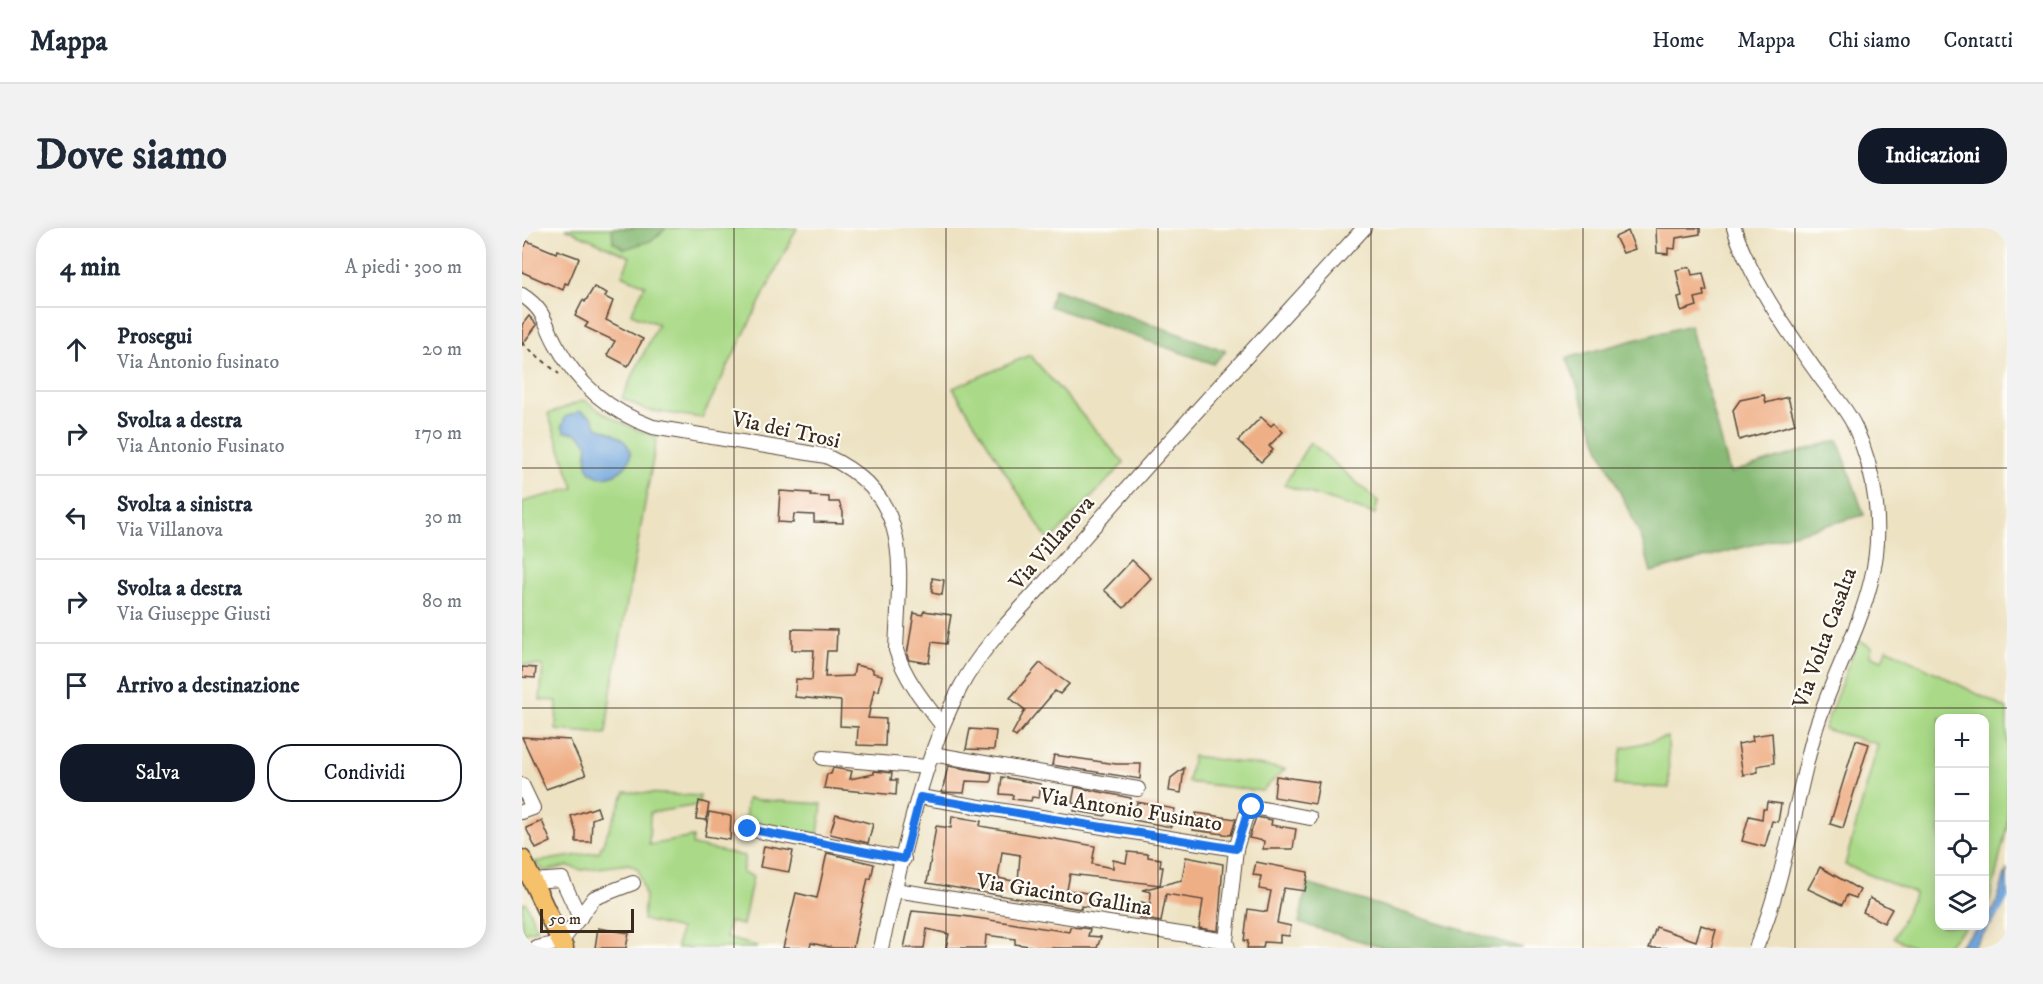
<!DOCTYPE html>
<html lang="it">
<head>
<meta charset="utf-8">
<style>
	body { margin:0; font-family:"IM FELL DW Pica",serif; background:#f2f2f3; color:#1f2937 }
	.controls { position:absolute; right:18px; bottom:18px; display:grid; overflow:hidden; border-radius:12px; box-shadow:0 3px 15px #0003 }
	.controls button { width:54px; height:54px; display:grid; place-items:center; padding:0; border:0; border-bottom:2px solid #e0e1e3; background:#fff; color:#1f2937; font:30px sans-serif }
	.scale { position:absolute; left:18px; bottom:15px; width:94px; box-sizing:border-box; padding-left:6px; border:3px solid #3b2a1e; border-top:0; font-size:16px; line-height:21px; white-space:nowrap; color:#3b2a1e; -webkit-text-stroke:4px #fdfcf7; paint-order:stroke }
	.stop { position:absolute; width:18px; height:18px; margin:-14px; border:4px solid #1a73e8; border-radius:50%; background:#fff }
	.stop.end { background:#1a73e8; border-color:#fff; box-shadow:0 2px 6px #0008 }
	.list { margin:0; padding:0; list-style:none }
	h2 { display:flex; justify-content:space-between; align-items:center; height:78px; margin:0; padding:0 24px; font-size:26px }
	h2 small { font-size:20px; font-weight:400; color:#747a83 }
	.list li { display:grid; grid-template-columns:39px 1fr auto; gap:18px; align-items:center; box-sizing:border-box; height:84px; padding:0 24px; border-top:2px solid #e0e1e3 }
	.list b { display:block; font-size:22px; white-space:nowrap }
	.list p { margin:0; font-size:20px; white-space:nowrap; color:#747a83 }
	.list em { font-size:20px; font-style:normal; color:#747a83 }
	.actions { display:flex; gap:12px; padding:18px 24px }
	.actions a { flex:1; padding:14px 0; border:2px solid #111827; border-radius:24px; text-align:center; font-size:21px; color:#111827 }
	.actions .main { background:#111827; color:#fff }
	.icon { flex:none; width:33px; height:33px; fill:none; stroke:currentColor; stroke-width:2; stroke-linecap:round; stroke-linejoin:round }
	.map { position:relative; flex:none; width:1485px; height:720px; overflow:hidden; border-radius:24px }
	header { display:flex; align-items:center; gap:36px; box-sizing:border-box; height:84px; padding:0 30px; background:#fff; border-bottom:2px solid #e0e1e3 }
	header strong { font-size:28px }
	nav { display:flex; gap:33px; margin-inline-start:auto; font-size:21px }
	.intro { display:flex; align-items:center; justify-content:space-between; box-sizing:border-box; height:144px; padding:0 36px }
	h1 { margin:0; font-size:42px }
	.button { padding:15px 27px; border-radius:24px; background:#111827; color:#fff; font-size:21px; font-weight:700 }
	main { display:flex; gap:36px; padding:0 36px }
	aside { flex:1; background:#fff; border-radius:24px; box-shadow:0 3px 15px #0003 }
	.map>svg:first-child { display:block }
	.green { fill:#aada88; stroke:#728253; stroke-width:1.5 }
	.forest { fill:#87ba74; stroke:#617249; stroke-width:1.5 }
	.water { fill:#6ea4db; stroke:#54677c; stroke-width:1.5 }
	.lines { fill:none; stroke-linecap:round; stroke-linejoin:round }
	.stream { stroke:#6ea4db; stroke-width:4 }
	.building { fill:#efaf86; fill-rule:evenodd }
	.minor-casing { stroke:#564637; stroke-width:16 }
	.major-casing { stroke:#564637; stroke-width:21 }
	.path { stroke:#564637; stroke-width:2; stroke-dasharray:4.5 4.5; stroke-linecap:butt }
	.minor { stroke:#fff; stroke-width:14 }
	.major { stroke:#f5c16b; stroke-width:18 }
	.route { stroke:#1a73e8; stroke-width:8 }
	.grid { fill:none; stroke:#3b2a1e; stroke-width:1.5; stroke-opacity:0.55 }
	.labels { text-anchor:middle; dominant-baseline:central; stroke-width:4.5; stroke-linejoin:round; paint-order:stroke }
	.street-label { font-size:22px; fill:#3b2a1e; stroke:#fdfcf7 }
</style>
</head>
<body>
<header>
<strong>Mappa</strong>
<nav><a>Home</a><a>Mappa</a><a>Chi siamo</a><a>Contatti</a></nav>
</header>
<div class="intro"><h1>Dove siamo</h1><a class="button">Indicazioni</a></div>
<main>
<aside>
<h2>4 min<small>A piedi · 300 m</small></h2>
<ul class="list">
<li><svg class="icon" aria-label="ahead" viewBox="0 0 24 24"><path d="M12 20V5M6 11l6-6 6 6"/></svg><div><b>Prosegui</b><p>Via Antonio fusinato</p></div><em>20 m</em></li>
<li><svg class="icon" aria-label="right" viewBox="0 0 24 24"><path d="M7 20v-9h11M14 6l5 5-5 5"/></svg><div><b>Svolta a destra</b><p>Via Antonio Fusinato</p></div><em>170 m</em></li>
<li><svg class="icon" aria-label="left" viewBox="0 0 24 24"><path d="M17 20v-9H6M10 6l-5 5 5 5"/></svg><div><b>Svolta a sinistra</b><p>Via Villanova</p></div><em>30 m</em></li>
<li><svg class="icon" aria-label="right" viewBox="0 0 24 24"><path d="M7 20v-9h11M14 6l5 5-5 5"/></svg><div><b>Svolta a destra</b><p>Via Giuseppe Giusti</p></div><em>80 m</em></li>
<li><svg class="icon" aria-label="arrive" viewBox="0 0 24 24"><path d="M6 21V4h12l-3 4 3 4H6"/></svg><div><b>Arrivo a destinazione</b></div></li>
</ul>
<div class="actions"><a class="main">Salva</a><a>Condividi</a></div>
</aside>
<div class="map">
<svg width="1485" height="720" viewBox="0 0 1485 720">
	<rect width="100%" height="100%" fill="#fdfcf7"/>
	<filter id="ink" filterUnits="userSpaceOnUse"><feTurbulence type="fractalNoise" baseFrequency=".0167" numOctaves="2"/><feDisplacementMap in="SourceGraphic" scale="12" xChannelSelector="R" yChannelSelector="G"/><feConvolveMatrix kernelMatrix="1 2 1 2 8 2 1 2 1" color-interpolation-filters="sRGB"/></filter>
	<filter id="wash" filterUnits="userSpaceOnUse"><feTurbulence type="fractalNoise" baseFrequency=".008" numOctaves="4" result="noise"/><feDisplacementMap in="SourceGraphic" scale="24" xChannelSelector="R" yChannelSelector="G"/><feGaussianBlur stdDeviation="1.35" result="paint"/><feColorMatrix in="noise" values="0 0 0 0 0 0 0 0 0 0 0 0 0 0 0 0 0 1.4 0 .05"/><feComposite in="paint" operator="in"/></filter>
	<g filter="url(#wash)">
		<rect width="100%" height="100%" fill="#ede2c2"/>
		<g class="green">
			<polygon points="43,0 275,0 180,190 124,182 100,170 136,96 109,86 123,57 100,47 108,29"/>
			<polygon points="508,127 602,235 527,314 431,160"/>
			<path d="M62,172C85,189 107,200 135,209L89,463L84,506L34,502L35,473L18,472L21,438L0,436V274L52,260L26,186Z"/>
			<polygon points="788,214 856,273 853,286 762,257"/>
			<polygon points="1336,412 1350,419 1348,427 1360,432 1365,420 1485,481 1485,598 1467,676 1463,680 1462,490 1418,490 1418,698 1445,698 1422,720 1393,720 1372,710 1393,665 1323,637 1356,516 1302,501"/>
			<polygon points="1146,509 1147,560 1092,557 1100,520"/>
			<polygon points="671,528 763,541 740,563 666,554"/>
			<polygon points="103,564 178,568 176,577 128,585 127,617 171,609 170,617 223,628 220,645 231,648 221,697 207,694 204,710 235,718 234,720 155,720 158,701 121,692 123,667 116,641 107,636 60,642 46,638 23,643 12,634 77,624"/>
			<polygon points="225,571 300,576 296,606 223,594"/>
			<polygon points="4,675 15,701 0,705 0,676"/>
		</g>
		<g class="forest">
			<polygon points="90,0 144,0 131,12 103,21 91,14"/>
			<polygon points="532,61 704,123 691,136 527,78"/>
			<polygon points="1168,97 1208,245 1316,212 1342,287 1129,344 1120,311 1079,224 1045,130"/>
			<polygon points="785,656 1001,720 862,720 777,695"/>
		</g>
		<g class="water">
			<path d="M58,183L70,189L75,199C162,227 50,284 66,218C61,208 55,204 43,204L40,198L43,189Z"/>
			<polygon points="1485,641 1485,668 1473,691 1450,720 1435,720 1457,698 1462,698 1463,691 1473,679"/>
		</g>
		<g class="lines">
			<polyline class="stream" points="1474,689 1485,668"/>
		</g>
		<g id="blocks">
			<g class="building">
				<polygon points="1134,0 1178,0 1178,6 1154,10 1153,21 1146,20 1146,26 1135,25"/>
				<polygon points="1106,3 1113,21 1101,25 1093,9"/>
				<polygon points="5,13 34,25 35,22 57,30 46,56 43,55 41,62 0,44 0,17 3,18"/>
				<polygon points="1168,39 1170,47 1181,45 1185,63 1181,63 1182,68 1173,70 1175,78 1159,83 1156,69 1160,68 1154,42"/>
				<polygon points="72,59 85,65 83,69 91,73 84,92 121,111 106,138 85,127 93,113 63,99 66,95 53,88 61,72 63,74"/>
				<polygon points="7,88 15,97 0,117 0,97"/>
				<polygon points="1242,167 1244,175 1266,169 1273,196 1217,212 1211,182 1218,172"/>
				<polygon points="739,189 749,198 752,195 761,204 747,218 751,222 739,234 716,213"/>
				<polygon points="258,263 289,265 289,268 307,269 307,274 317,274 321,284 321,295 292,294 292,287 272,286 271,295 256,294"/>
				<polygon points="610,332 629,350 602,380 582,362"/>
				<polygon points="410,350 422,352 420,367 410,365"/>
				<polygon points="402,383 429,387 424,416 410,414 407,435 387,432 385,427 392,385 400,387"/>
				<polygon points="270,401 315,402 314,423 305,423 303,449 331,448 333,437 351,441 351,445 360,447 357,463 352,462 346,490 364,491 363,518 335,517 336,499 318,498 319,473 273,469 274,451 290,452 292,422 270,422"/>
				<polygon points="518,435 547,456 538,466 533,463 494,509 490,506 503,482 488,470"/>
				<polygon points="0,439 14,440 13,450 0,449"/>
				<polygon points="448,501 474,503 472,522 444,521"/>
				<polygon points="1250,505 1252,535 1235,538 1236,544 1221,547 1216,516 1231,513 1230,508"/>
				<polygon points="0,509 48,512 64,547 24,561"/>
				<polygon points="1334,512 1347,516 1321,600 1308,596"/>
				<polygon points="532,527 594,536 619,536 618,551 530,537"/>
				<polygon points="426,538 470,545 469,554 444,553 442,565 420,564"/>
				<polygon points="311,540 330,543 328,551 352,546 352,543 370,545 369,552 375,552 374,567 302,560 305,546 309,546"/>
				<polygon points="662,540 659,565 647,563 649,550"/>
				<polygon points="754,548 797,554 793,576 752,569"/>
				<polygon points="480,549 519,556 517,570 510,569 509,573 490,571 491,567 478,566"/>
				<polygon points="553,559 609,570 608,577 587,575 583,588 552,583 553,576 550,575"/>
				<polygon points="177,573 187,576 184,592 174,591"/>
				<polygon points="615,574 653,581 649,599 611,592"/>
				<polygon points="1245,574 1259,576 1256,594 1250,593 1243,619 1220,613 1227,588 1240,591 1241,581 1244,581"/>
				<polygon points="75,579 78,588 70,591 69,614 54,614 54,604 49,588"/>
				<polygon points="187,584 209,588 208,612 183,608"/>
				<polygon points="674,585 714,591 709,607 671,602"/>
				<polygon points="314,586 351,596 346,615 308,606"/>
				<path d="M430,588L459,593L458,598L573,618L570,636L591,640V632L604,635L606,624L626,626V629L639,631L638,639H641L638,657L548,646L545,662L571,666L569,679L559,678V681L405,655L414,598L429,600ZM480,624L498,627L496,654L476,650Z"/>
				<polygon points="734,589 750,592 749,597 774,601 771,621 741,621 742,613 727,610"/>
				<polygon points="20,593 29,614 14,621 4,600"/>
				<polygon points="242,618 271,623 267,644 238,639"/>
				<polygon points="305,625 352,636 349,651 346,650 331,720 311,720 289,715 288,720 261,720 274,665 295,670"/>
				<polygon points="664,629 701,636 696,703 677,700 681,672 644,666 639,694 617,690 619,674 628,676 629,664 620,662 660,652"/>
				<polygon points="734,634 786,644 786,646 783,663 762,660 760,666 755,695 769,698 767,708 758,707 758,715 742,714 741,720 725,720 726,713 722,713 726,681 745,684 749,663 737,661 739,648 731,647"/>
				<polygon points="1298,639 1338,662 1334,670 1325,667 1320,677 1286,661"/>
				<polygon points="1348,670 1370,681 1362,695 1341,684"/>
				<polygon points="390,683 441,688 547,704 548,699 561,700 568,701 566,708 579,709 575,720 522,720 493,716 493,711 464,707 463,720 424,720 427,706 405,701 402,720 382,720"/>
				<polygon points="1179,697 1194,702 1189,720 1127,720 1134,699 1174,713"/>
				<polygon points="76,700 107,705 104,720 73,720"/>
			</g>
		</g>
	</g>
	<g filter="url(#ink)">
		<use href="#blocks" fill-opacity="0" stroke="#564637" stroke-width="1.5"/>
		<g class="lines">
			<g class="minor-casing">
				<g id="minor">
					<path d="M1212,0C1228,51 1267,105 1298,149C1309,164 1324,180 1332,197C1354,243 1362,303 1349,353C1336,407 1306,456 1291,510C1272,580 1262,653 1234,720"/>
					<path d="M0,67C23,82 22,94 34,116C56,157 87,183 131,199L304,228C394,269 377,340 374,422C383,451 402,474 420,497"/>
					<polyline points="410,526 616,561"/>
					<polyline points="301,530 405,539"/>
					<polyline points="0,557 11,580 0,584"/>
					<polyline points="398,569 714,621 704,713 706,720"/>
					<polyline points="226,601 382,631"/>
					<polyline points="714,621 726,581 731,579 788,590"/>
					<polyline points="10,653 40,651 58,690"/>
					<polyline points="373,662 704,713"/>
					<polyline points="15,720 39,714 72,670 111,655"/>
					<path d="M359,720C380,634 397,539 438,460C462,414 505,376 538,337C637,222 740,112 842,0"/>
				</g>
			</g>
			<g class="major-casing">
				<polyline id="major" points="0,631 42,720"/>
			</g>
			<polyline class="path" points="0,115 37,146"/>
			<use href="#minor" class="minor"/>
			<use href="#major" class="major"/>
		</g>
	</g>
	<g class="lines" filter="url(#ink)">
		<polyline class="route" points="226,601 382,631 398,569 714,621 726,582 730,579"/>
	</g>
	<path class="grid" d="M212,0V720M424,0V720M636,0V720M849,0V720M1061,0V720M1273,0V720M0,240H1485M0,480H1485"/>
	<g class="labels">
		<g class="street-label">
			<text transform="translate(264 202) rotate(12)">Via dei Trosi</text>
			<text transform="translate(530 315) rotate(-49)">Via Villanova</text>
			<text transform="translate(1303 410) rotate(-70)">Via Volta Casalta</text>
			<text transform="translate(609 582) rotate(9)">Via Antonio Fusinato</text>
			<text transform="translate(542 667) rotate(9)">Via Giacinto Gallina</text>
		</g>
	</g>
</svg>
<div class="controls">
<button>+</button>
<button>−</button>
<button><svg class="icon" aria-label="locate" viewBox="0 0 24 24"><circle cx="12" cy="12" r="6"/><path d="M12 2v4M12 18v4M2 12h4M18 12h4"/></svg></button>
<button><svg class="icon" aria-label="layers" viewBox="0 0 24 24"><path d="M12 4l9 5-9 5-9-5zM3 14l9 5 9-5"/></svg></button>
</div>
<div class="scale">50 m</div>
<div class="stop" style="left:730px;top:579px"></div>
<div class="stop end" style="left:226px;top:601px"></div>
</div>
</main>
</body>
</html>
